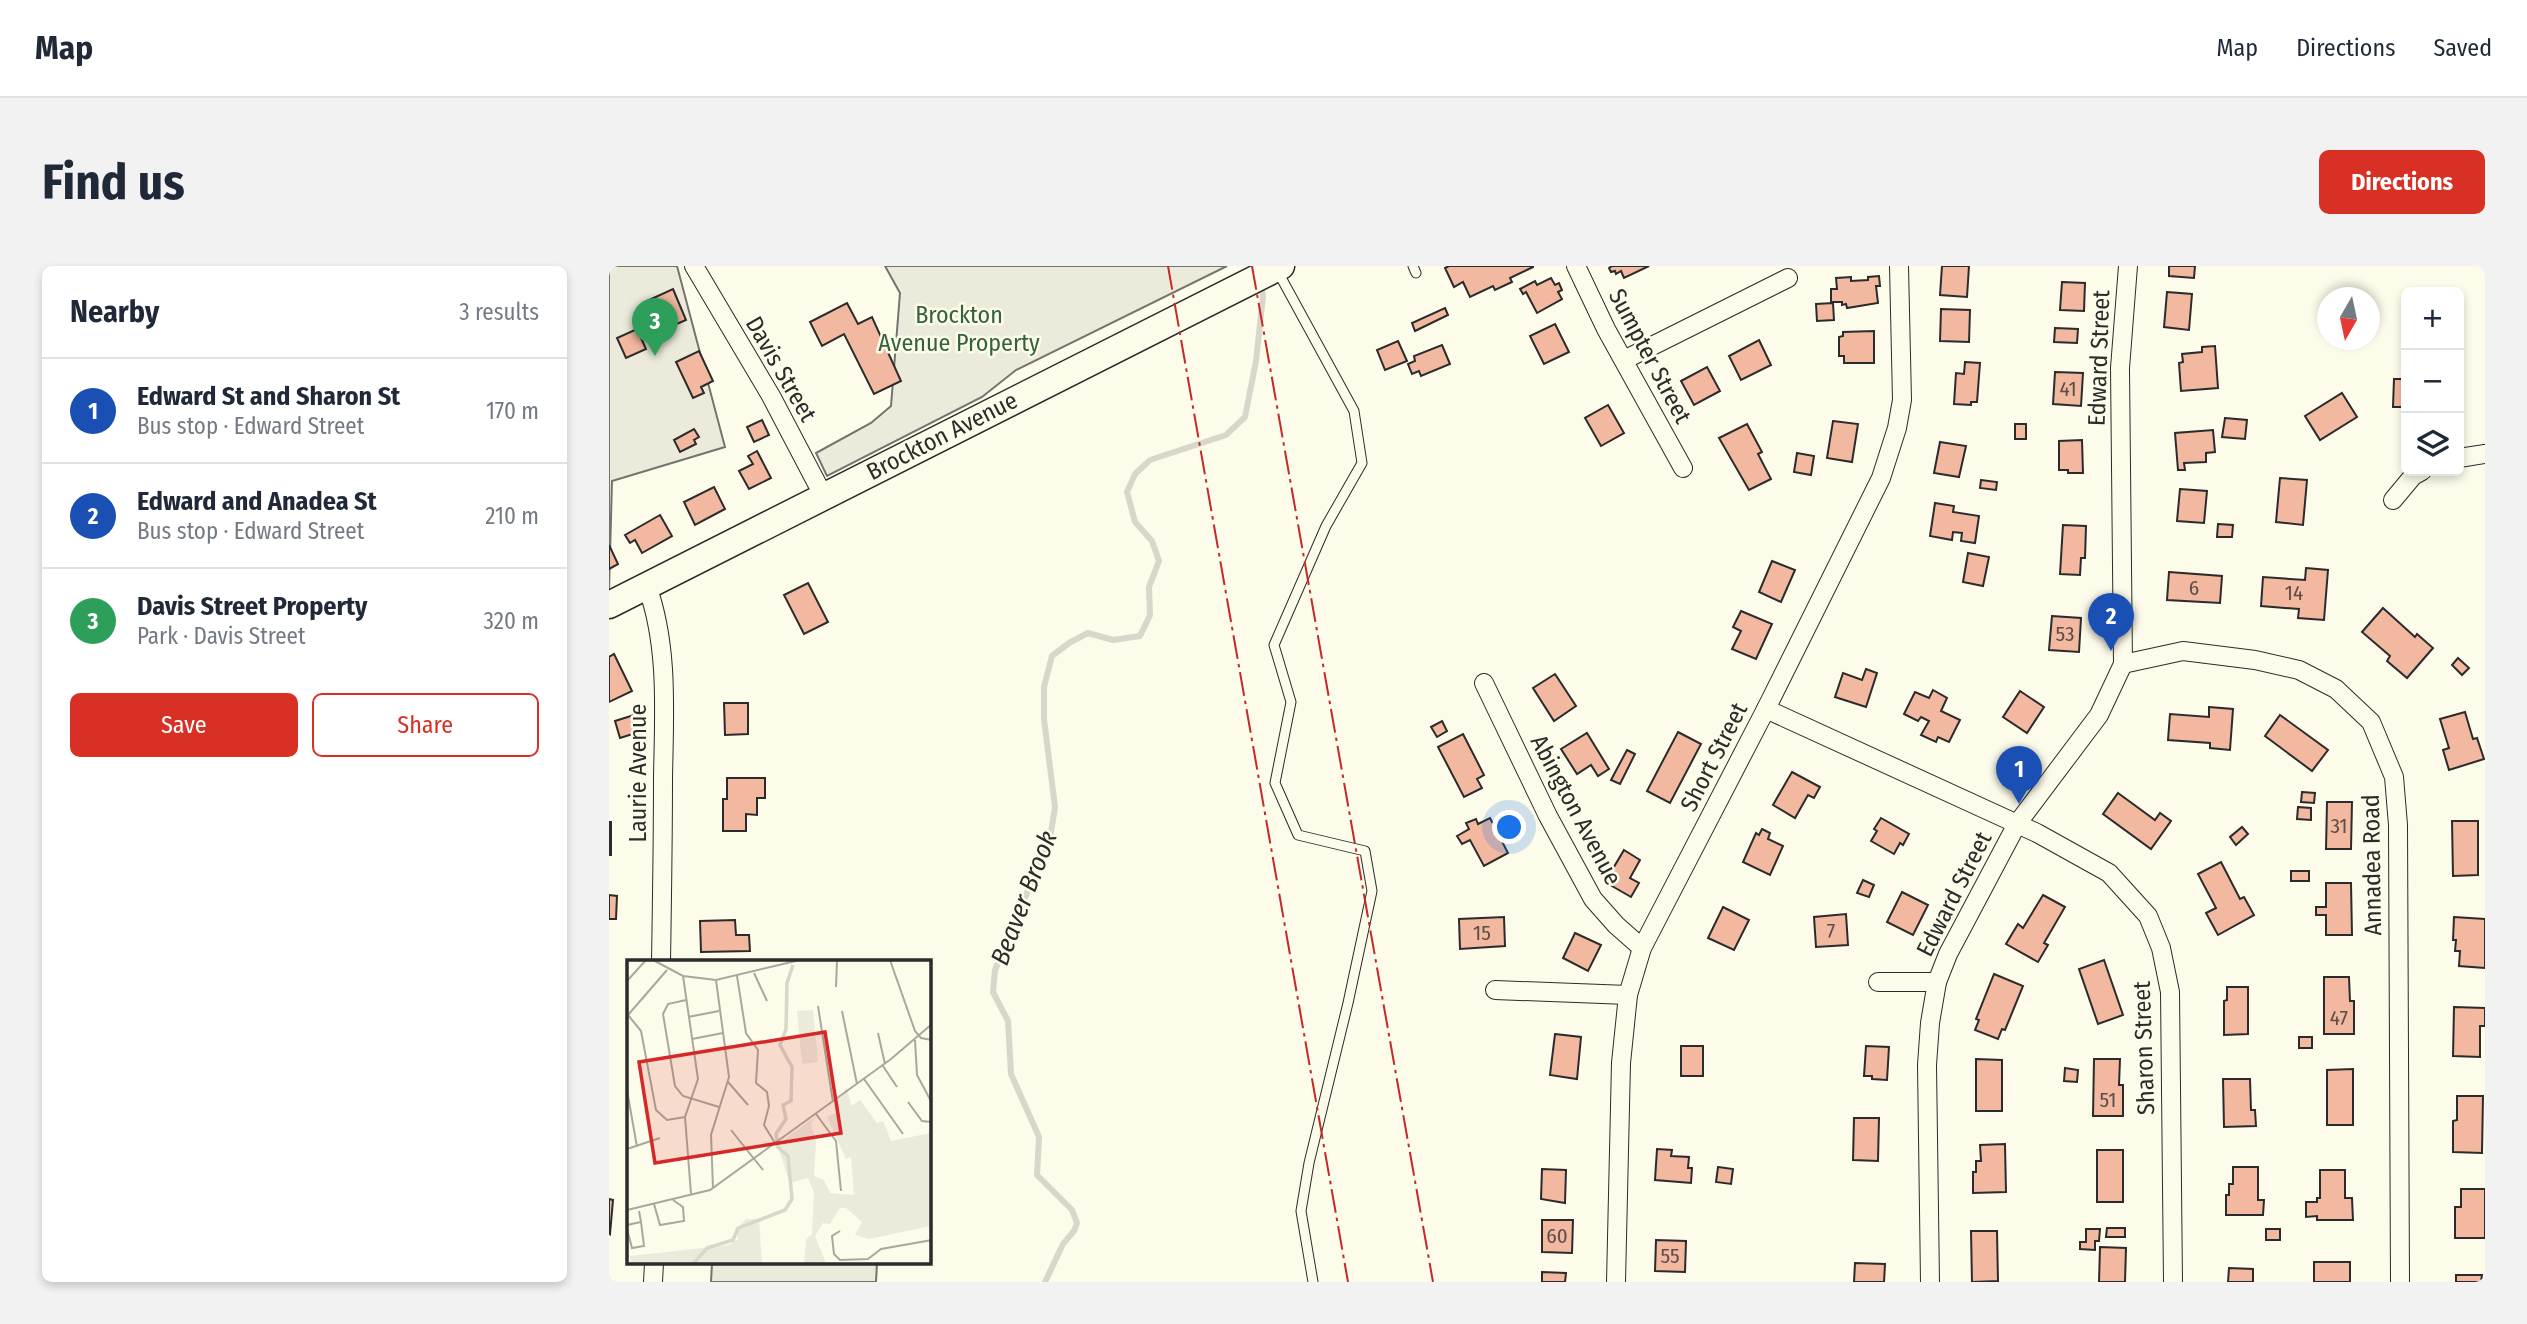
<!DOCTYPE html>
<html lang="en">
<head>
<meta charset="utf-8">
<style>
	body { margin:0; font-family:"Fira Sans Condensed",sans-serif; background:#f2f2f3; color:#1f2937 }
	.controls { position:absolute; right:21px; top:21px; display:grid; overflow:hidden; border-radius:10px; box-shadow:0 4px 10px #0003 }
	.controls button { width:63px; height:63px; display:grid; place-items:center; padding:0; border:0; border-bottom:2px solid #e0e1e3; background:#fff; color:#1f2937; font:35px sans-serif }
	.compass { position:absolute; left:1708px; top:21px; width:63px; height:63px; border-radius:50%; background:#fff; box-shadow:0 4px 10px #0003; rotate:189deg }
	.you { position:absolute; left:901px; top:562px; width:24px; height:24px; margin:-18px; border:5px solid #fff; border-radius:50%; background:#1a73e8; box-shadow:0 0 0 10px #1a73e833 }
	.badge { display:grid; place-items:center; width:46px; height:46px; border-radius:50%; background:#d93025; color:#fff; font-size:23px; font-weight:700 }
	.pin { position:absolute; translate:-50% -58px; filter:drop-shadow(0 2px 4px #0008) }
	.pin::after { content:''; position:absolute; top:37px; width:24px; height:21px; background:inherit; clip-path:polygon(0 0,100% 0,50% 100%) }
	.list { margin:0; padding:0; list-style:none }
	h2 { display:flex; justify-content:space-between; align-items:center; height:91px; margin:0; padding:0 28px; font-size:30px }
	h2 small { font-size:23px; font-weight:400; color:#747a83 }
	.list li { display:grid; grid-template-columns:46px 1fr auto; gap:21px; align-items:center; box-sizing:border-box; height:105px; padding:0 28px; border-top:2px solid #e0e1e3 }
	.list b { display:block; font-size:26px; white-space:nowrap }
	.list p { margin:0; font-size:23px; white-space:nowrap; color:#747a83 }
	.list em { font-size:23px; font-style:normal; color:#747a83 }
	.actions { display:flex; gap:14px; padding:21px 28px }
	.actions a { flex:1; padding:16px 0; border:2px solid #d93025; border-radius:10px; text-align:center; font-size:24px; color:#d93025 }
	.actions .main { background:#d93025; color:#fff }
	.icon { flex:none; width:38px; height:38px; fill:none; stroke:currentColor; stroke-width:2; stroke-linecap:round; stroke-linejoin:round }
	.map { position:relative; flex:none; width:1876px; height:1016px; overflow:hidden; border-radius:10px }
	header { display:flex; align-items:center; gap:42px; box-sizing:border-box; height:98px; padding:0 35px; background:#fff; border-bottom:2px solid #e0e1e3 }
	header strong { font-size:33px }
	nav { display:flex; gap:38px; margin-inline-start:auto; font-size:24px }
	.intro { display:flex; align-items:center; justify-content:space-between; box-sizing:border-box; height:168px; padding:0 42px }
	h1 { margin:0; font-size:49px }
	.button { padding:18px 32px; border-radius:10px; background:#d93025; color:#fff; font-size:24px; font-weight:700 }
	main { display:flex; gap:42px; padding:0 42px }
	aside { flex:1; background:#fff; border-radius:10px; box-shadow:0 4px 10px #0003 }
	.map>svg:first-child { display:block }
	.green { fill:#ecebdb; stroke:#74746e; stroke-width:2 }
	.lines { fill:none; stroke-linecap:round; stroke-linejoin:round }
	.stream { stroke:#d8d7c9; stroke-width:6 }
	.building { fill:#f2b8a0; stroke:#2b2b2b; stroke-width:2 }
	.service-casing { stroke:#2b2b2b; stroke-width:11 }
	.minor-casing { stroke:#2b2b2b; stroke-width:20 }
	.secondary-casing { stroke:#2b2b2b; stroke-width:29 }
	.service { stroke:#fdfbea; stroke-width:9 }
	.minor { stroke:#fdfbea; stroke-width:18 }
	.secondary { stroke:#fdfbea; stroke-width:26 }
	.power { stroke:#c62828; stroke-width:2; stroke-dasharray:24 5 3.5 5; stroke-linecap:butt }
	.labels { text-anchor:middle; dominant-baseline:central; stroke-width:5; stroke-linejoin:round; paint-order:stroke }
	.number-label { font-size:21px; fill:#5d4e48 }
	.park-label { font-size:24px; fill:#34623c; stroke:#fdfbea }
	.street-label { font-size:24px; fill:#2b2b2b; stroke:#fdfbea }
	.water-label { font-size:26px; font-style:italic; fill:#2b2b2b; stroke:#fdfbea }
	.inset-river { fill:none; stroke:#d8d7c9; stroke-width:3.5 }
	.inset-road { fill:none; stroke:#a9a89e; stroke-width:2 }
	.view { fill:#d62828; fill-opacity:0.15; stroke:#d62828; stroke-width:3.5 }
	.inset-edge { fill:none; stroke:#2b2b2b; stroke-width:3.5 }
</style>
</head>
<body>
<header>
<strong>Map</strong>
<nav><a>Map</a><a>Directions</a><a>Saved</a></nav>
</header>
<div class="intro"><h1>Find us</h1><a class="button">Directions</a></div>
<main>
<aside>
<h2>Nearby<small>3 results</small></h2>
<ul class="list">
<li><span class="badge" style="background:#1a4fb4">1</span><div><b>Edward St and Sharon St</b><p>Bus stop · Edward Street</p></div><em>170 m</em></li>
<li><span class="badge" style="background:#1a4fb4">2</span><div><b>Edward and Anadea St</b><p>Bus stop · Edward Street</p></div><em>210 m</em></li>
<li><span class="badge" style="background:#2e9e5b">3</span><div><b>Davis Street Property</b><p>Park · Davis Street</p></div><em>320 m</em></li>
</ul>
<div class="actions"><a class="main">Save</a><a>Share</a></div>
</aside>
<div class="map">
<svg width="1876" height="1016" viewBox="0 0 1876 1016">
	<rect width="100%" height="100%" fill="#fdfbea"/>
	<g class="green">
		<polygon points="0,0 68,0 116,181 3,215 0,326"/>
		<polygon points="276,0 618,0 407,104 373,131 218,210 207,187 262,157 282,140 291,27"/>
		<polygon points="103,997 268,997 267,1016 102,1016"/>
	</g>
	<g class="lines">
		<polyline class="stream" points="436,1016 454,978 465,965 468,957 463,944 428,909 430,871 402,808 399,755 384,726 386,704 441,572 446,541 435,453 435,421 443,390 460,377 479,367 504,374 531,370 541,349 540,321 550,295 543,275 526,256 518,226 526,208 541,194 617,169 636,151 647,95 654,30 652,18"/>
	</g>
	<g class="building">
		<polygon points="840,0 924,0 924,1 901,12 903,16 886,24 884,20 861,31 854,16 845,21 836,2"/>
		<polygon points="1040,0 1015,12 1012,5 1007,8 1006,5 1002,6 1000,2 1003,0"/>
		<polygon points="1333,0 1360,0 1358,31 1331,29"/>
		<polygon points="1560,0 1586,0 1585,12 1560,10"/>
		<polygon points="1270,10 1271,20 1267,20 1269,37 1238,42 1237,38 1233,39 1233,36 1222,36 1222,23 1228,23 1227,12 1242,11 1242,15 1259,14 1259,11"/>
		<polygon points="942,12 946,19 950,17 953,24 949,26 953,33 928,47 917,26 914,28 911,23 926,15 928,19"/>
		<polygon points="1453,16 1476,17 1475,45 1451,44"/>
		<polygon points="64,23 77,54 54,64 49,54 40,58 35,47 44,43 40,34"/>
		<polygon points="1558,26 1583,28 1580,64 1555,61"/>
		<polygon points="238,37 249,58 263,51 292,115 265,128 235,68 213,80 201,56"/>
		<polygon points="1224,37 1225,54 1208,55 1207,38"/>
		<polygon points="836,42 839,49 806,65 803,57"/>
		<polygon points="1332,43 1361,44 1360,76 1331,75"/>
		<polygon points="946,58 960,86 935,98 921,70"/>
		<polygon points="1446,62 1469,63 1468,77 1445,76"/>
		<polygon points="28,63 37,83 17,92 8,72"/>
		<polygon points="1265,65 1265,97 1235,97 1235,90 1230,90 1230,71 1234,70 1234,66"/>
		<polygon points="1150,74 1162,99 1132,114 1120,90"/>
		<polygon points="789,75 798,95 776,104 768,84"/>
		<polygon points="833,79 841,98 812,110 810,105 803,108 799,98 806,95 805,90"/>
		<polygon points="1606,80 1609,122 1572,125 1570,97 1574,96 1573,88 1593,86 1593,81"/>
		<polygon points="90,85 104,115 92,121 95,127 84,132 67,96"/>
		<polygon points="1356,96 1371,97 1368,136 1362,136 1362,139 1345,138 1347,107 1355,108"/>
		<polygon points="1098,101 1111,125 1085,139 1072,115"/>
		<polygon points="1446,106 1474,107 1472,140 1444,138"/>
		<polygon points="1785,113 1797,113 1797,141 1784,141"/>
		<polygon points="1733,127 1748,151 1711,174 1696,150"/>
		<polygon points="999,139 1015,167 992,180 976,152"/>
		<polygon points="1616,152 1638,154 1636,173 1613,171"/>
		<polygon points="153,154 160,169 145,176 138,161"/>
		<polygon points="1224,155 1249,158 1243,196 1218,192"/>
		<polygon points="1138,158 1153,186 1149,188 1162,213 1140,224 1110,172"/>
		<rect x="1406" y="158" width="11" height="15"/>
		<polygon points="85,163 90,171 85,174 87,178 71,186 65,174"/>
		<polygon points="1604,164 1606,186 1597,187 1597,196 1575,197 1576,204 1569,204 1566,167"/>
		<polygon points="1473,174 1474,207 1459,207 1459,204 1450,204 1450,175"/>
		<polygon points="1331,176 1357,180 1350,211 1325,207"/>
		<polygon points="148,185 162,212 140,223 130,205 144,198 139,190"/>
		<polygon points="1188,187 1205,190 1202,209 1185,206"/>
		<polygon points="1671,212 1698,214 1694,259 1667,256"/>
		<polygon points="1372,214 1388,216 1387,224 1371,222"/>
		<polygon points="105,221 116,243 86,259 75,236"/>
		<polygon points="1571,223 1598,225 1595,257 1568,255"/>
		<polygon points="1326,237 1345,240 1344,246 1370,250 1366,277 1352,275 1353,267 1344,266 1343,274 1321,270"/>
		<polygon points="51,249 63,270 33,287 26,274 21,277 16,269"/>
		<polygon points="1609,258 1624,259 1623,271 1608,271"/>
		<polygon points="1454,259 1477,260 1476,292 1472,292 1471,309 1451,308"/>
		<polygon points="0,279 9,298 0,303"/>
		<polygon points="1359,287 1380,291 1374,320 1354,316"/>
		<polygon points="1163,295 1186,304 1172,336 1150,326"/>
		<polygon points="1697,302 1719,304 1715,354 1689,352 1690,343 1652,340 1654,311 1696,314"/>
		<polygon points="1560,306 1613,310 1611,337 1558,334"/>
		<polygon points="199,317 219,356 195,368 175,329"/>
		<polygon points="1774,342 1806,371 1808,368 1824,382 1798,412 1778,395 1781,390 1753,366"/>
		<polygon points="1132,345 1163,358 1147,393 1123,383 1132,365 1124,361"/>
		<polygon points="1443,350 1472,352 1470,386 1440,384"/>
		<polygon points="5,388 23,425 0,436 0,391"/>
		<polygon points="1849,392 1860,402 1853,409 1843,399"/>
		<polygon points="1257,403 1268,407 1257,441 1226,431 1234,407 1253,414"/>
		<polygon points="946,408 967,440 945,455 924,422"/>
		<polygon points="1324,424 1338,432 1332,445 1351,454 1340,476 1329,471 1327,476 1312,469 1320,455 1312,451 1309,455 1295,448 1306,426 1320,432"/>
		<polygon points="1411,425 1435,441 1418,467 1394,451"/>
		<polygon points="115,437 139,437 139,468 116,469"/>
		<polygon points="1600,441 1624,443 1621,484 1601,482 1601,477 1559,474 1561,448 1600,451"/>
		<polygon points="1856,446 1864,473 1868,472 1875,493 1840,504 1834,484 1840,482 1831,453"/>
		<polygon points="25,449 30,466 11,472 6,455"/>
		<polygon points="1671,449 1719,484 1703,505 1656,470"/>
		<polygon points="833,455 838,465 828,471 822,461"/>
		<polygon points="1069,466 1092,478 1061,537 1038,525"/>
		<polygon points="978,467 1000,503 989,510 982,499 968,508 952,483"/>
		<polygon points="854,468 875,509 868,513 873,522 855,531 829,481"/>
		<polygon points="1018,484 1026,488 1011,518 1002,514"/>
		<polygon points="1183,506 1211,521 1205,532 1199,529 1186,552 1164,539"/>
		<polygon points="118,512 156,512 156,532 148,532 148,549 137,548 137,565 114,565 114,533 118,533"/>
		<polygon points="1693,526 1706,527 1705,537 1692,536"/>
		<polygon points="1509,527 1546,554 1551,547 1562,555 1542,583 1494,548"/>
		<polygon points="1718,536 1743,536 1742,583 1717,583"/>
		<polygon points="1689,541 1702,542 1702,554 1688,553"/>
		<polygon points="881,552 899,587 875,600 861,574 853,578 848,570 860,563 857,557 867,553 869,558"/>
		<polygon points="1272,552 1300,568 1294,579 1291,577 1285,588 1262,575 1268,565 1265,563"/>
		<polygon points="1843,555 1869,555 1869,609 1844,610"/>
		<rect x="0" y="556" width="2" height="33"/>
		<polygon points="1633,561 1639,568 1627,579 1621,571"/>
		<polygon points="1153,563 1161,567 1159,573 1174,580 1161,609 1134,596 1147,567 1150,569"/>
		<polygon points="1015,584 1031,594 1021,612 1030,617 1022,631 996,616"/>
		<polygon points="1612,596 1631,633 1635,631 1645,649 1609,669 1597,647 1607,642 1589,608"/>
		<rect x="1682" y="605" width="18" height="10"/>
		<polygon points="1254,614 1265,619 1260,631 1248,627"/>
		<polygon points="1717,617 1742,617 1743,669 1717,669 1717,649 1707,649 1707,641 1717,641"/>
		<polygon points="1293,626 1319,639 1304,669 1278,656"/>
		<polygon points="0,629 8,630 7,653 0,653"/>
		<polygon points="1434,629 1456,641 1435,677 1439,679 1429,696 1397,678 1409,658 1414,662"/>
		<polygon points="1114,641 1140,654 1125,684 1099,672"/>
		<polygon points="1237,648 1239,679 1207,681 1205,651"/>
		<polygon points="895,651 896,680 851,683 850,653"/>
		<polygon points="1845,651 1876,653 1876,702 1850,700 1851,685 1846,685 1847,674 1844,674"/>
		<polygon points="126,654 127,669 140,669 141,685 92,686 91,655"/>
		<polygon points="966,667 992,679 979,705 954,692"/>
		<polygon points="1495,694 1514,749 1489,758 1470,703"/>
		<polygon points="1385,708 1414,720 1396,764 1393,763 1389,773 1366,764 1370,754 1367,753"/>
		<polygon points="1715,711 1740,711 1741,735 1745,735 1745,768 1715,768"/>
		<polygon points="1618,721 1639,721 1639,768 1615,769 1615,735 1618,734"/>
		<polygon points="1845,741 1876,742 1876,760 1871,760 1871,791 1844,790"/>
		<polygon points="946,768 972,771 968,813 941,809"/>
		<rect x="1690" y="771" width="13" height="11"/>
		<rect x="1072" y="780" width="22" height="30"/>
		<polygon points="1257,780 1280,781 1278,814 1263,813 1263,810 1255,810"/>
		<polygon points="1367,793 1393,794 1393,845 1367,845"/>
		<polygon points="1485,793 1511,793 1510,819 1514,819 1514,850 1484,850"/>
		<polygon points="1456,802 1469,804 1468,816 1455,815"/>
		<polygon points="1744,803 1744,859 1718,859 1718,804"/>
		<polygon points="1614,813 1641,813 1642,844 1646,844 1647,860 1615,861"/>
		<polygon points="1848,830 1874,830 1873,887 1844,886 1844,855 1848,854"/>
		<polygon points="1245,852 1270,852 1269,895 1244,894"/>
		<polygon points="1396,878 1397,926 1364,927 1364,906 1367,906 1367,895 1372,895 1371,879"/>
		<polygon points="1048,883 1063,884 1062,890 1080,891 1079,902 1083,902 1082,917 1046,914"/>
		<rect x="1488" y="884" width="26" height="52"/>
		<polygon points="1109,901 1124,903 1122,918 1107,916"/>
		<polygon points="1624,901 1649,901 1649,934 1655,934 1654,949 1617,949 1617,929 1620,929 1620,918 1624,918"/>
		<polygon points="933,903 957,904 956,937 932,933"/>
		<polygon points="1711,904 1736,904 1736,932 1743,932 1744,954 1708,954 1708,950 1697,951 1697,936 1708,936 1708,932 1711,932"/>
		<polygon points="1852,923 1876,923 1876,972 1846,972 1846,941 1852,941"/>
		<polygon points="0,933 4,934 1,968 0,967"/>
		<polygon points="933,954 964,954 963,987 933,986"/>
		<polygon points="1498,962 1516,962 1516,971 1497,971"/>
		<polygon points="1477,963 1491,963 1490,975 1486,975 1486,984 1471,983 1471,976 1477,976"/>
		<rect x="1657" y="963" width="14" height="11"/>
		<polygon points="1362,965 1388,965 1389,1015 1363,1016"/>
		<polygon points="1047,974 1077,975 1076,1006 1046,1005"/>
		<polygon points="1491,981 1517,982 1516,1016 1490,1016"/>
		<rect x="1705" y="996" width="36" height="20"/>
		<polygon points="1246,997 1276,998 1275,1016 1245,1016"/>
		<polygon points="1620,1002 1644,1003 1644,1016 1619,1016"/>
		<polygon points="933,1006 957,1007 956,1016 933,1016"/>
		<polygon points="1847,1009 1873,1009 1872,1016 1847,1016"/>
	</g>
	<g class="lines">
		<g class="service-casing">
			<g id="service">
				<polyline points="804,0 807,7"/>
				<polyline points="669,6 745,145 753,197 717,260 665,379 682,436 666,517 689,569 756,585 763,625 739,737 700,897 692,945 704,1016"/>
			</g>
		</g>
		<g class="minor-casing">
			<g id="minor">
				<polyline points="85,0 162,130 215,231"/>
				<polyline points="967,0 997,63 1074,202"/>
				<polyline points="1015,94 1179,12"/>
				<polyline points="1850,192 1876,188"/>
				<polyline points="1784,234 1804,210 1813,205"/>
				<path d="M38,320C60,381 55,448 54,512C54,574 53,635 52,696"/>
				<polyline points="1514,398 1574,385 1646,394 1690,404 1727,423 1762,456 1785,511 1789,559 1791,1016"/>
				<polyline points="875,417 939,550 984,633 1007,659 1033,682"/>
				<polyline points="1157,443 1428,567 1500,607 1539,650 1552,682 1561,726 1564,1016"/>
				<polyline points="1269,716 1328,716"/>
				<polyline points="886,724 1019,729"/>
				<polyline points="44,1016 45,997"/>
				<polyline points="1007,1016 1012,797 1019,729 1033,682 1157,443 1272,212 1288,162 1293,134 1290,0"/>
				<polyline points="1321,1016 1318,799 1321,757 1328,716 1339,688 1408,558 1490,449 1514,398 1511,102 1519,0"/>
			</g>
		</g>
		<g class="secondary-casing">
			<polyline id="secondary" points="0,339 672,0"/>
		</g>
		<use href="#service" class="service"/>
		<use href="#minor" class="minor"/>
		<use href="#secondary" class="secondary"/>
		<g class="power">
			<polyline points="559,0 739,1016"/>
			<polyline points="643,0 824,1016"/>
		</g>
	</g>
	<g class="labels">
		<g class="number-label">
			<text x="1459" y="123">41</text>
			<text x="1585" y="322">6</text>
			<text x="1685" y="327">14</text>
			<text x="1456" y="368">53</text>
			<text x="1730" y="560">31</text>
			<text x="1222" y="665">7</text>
			<text x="873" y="667">15</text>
			<text x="1730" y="752">47</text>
			<text x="1499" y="834">51</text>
			<text x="948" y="970">60</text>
			<text x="1061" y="990">55</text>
		</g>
		<g class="park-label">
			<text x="350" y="49">Brockton<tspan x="350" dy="28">Avenue Property</tspan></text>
		</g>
		<g class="street-label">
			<text transform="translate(1041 90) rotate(62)">Sumpter Street</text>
			<text transform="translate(1490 92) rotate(-88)">Edward Street</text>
			<text transform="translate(172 103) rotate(60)">Davis Street</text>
			<text transform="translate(333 170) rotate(-27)">Brockton Avenue</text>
			<text transform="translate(1105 491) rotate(-63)">Short Street</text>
			<text transform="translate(29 507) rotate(-90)">Laurie Avenue</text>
			<text transform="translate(967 544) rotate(62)">Abington Avenue</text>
			<text transform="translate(1763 599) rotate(-91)">Annadea Road</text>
			<text transform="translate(1345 628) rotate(-63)">Edward Street</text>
			<text transform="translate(1535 782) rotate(-92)">Sharon Street</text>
		</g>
		<g class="water-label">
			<text transform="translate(415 632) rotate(-69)">Beaver Brook</text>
		</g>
	</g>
	<g transform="translate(18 694)">
		<rect width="304" height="304" fill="#fdfbea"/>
		<path d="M186,50L191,102L175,104L170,51ZM220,127L224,146L233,140L250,163L256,161L264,181L304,173V266L242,279L228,275L235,262L219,248H213L203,264L196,263L188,276L199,303L214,304H177L179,279L185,274L187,232L181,218L163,223L150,185L189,156L184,164L189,182L187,216L197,220L203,233L227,235L224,197L219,199L200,157L211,152L209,141ZM119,259H132L135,304H4L3,296L102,285L111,279L109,269Z" fill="#ecebdb"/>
		<path class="inset-river" d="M66,304L80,288L106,280L111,268L158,250L165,239L161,196L151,187L149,174L159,159L156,145L164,141L165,107L153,85L159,69L160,23L166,5"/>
		<path class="inset-road" d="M26,0L56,16L89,20L173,0M263,0L288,71L294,78L305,80M127,13L140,41M56,16L71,119L58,157L64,234M110,16L119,73L131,90L129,123L140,132L142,146L137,165L148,183M0,21L19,0M209,27L210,0M59,40L41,44L36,54L48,126L56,136L92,147M191,46L206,142M215,51L230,124M1,55L14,71L29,150L40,160L58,157M1,55L40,10M61,57L92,51M251,73L258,104M65,79L96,73M288,80L290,115L305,143M256,106L270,127M237,119L276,174M101,122L121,145M0,130L10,187M281,142L295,161L305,162M189,154L209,181L214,231M104,170L136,210M0,189L33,178M86,228L84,175L102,117L89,20M27,244L33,265L57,261L56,247L46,240M0,250L83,230L264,99L305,64M0,265L14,262L12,251M0,269L5,288L17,286L14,262M213,271L205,276L207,294L213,300L241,299L254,289L305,280"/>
		<path class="view" d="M198,72L214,173L28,203L12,102Z"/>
		<rect width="304" height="304" class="inset-edge"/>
	</g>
</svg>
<div class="controls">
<button>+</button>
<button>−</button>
<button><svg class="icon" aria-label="layers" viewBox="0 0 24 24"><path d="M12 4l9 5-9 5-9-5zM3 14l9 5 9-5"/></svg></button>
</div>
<svg class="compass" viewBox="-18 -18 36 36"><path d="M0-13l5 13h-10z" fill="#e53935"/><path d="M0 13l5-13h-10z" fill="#747a83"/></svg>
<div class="you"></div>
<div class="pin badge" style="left:1410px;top:538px;background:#1a4fb4">1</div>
<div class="pin badge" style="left:1502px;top:385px;background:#1a4fb4">2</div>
<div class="pin badge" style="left:46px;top:90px;background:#2e9e5b">3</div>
</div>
</main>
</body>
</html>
